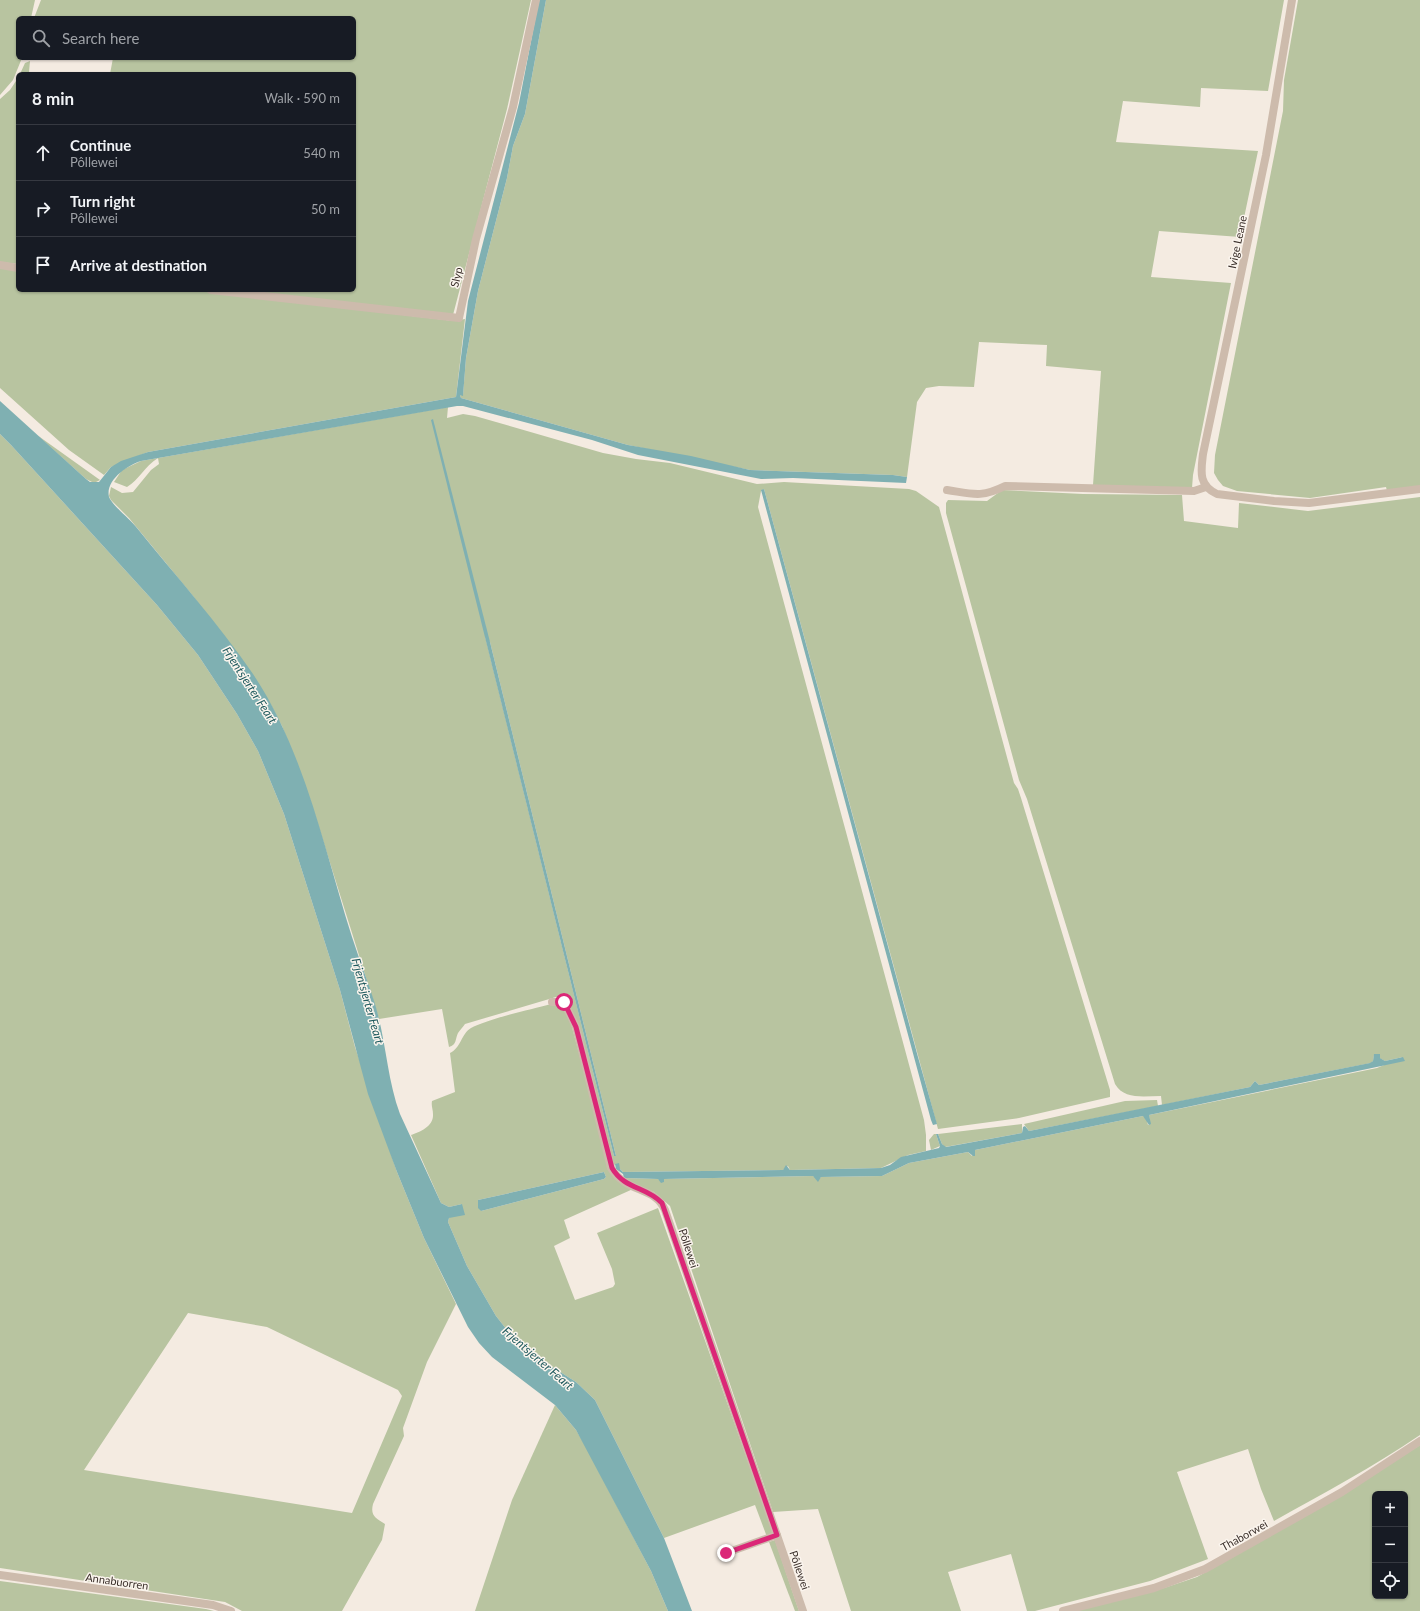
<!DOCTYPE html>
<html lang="en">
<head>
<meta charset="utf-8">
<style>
	body { margin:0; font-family:Lato,sans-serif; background:#242831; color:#f1f3f6 }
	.controls { position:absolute; right:12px; bottom:12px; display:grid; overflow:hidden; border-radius:6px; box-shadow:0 1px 3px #0004 }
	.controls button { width:36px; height:36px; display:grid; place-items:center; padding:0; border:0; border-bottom:1px solid #363941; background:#171b24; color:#f1f3f6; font:20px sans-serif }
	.stop { position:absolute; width:12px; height:12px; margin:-9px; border:3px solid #db2777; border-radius:50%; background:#fff }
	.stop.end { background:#db2777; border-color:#fff; box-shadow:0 1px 4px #0008 }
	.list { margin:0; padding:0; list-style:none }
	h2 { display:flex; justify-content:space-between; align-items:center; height:52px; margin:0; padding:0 16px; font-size:17px }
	h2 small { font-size:13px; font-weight:400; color:#9ea1a6 }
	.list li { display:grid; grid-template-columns:26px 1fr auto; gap:12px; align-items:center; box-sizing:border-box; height:56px; padding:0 16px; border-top:1px solid #363941 }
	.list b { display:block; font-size:15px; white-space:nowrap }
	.list p { margin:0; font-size:13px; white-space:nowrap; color:#9ea1a6 }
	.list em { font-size:13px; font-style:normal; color:#9ea1a6 }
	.icon { flex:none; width:22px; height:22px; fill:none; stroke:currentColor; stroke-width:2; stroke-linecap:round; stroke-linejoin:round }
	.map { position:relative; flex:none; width:1420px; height:1611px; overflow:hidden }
	.search { position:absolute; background:#171b24; box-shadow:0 1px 3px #0004; left:16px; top:16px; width:340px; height:44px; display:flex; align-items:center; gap:10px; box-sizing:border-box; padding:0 14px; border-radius:6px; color:#9ea1a6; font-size:15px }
	.panel { position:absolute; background:#171b24; box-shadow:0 1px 3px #0004; left:16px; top:72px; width:340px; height:220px; border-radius:6px }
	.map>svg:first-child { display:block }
	.green { fill:#b8c4a0; fill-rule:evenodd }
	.water { fill:#7fb0b2 }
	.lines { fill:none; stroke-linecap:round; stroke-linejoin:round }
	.minor { stroke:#cdbbac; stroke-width:8 }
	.route { stroke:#db2777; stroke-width:5 }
	.labels { text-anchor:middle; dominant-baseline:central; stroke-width:3; stroke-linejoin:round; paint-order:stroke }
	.street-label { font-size:11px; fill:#3b302b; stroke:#fbf5ee }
	.water-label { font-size:12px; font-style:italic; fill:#1f5a5e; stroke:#fbf5ee }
</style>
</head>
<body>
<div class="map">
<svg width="1420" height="1611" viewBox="0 0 1420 1611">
	<rect width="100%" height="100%" fill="#f4ebe1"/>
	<g class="green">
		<polygon points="0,0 35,0 31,18 18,18 18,58 22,58 13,80 0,95"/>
		<polygon points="41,0 531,0 507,109 453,315 233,290 354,290 354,74 110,74 113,58 354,58 354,18 34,18"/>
		<polygon points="546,0 1284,0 1268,91 1201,88 1200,107 1123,101 1116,142 1258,151 1240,237 1159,231 1151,277 1231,283 1193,475 1192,488 1093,485 1101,371 1046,366 1047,345 979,342 974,387 939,386 926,388 917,402 907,477 893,475 750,470 628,445 461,398 460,395 463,395 466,358 478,291 507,178 513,146 525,114"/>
		<polygon points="1298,0 1420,0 1420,486 1387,491 1386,487 1310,498 1237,491 1223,486 1218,480 1214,473 1215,455 1283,111 1284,80"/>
		<polygon points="30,61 29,72 45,74 20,74 25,63"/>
		<polygon points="18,78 18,264 0,262 0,99 10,90"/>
		<polygon points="0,267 18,270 18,290 190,290 454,321 465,319 456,397 148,452 111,467 104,475 69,450 0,388"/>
		<path d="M448,407L447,418L463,414L475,416L603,453L636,459L670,463L757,484L784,482L909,489L916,491L939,507L1014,783L1018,789L1021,798L1110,1090V1097L1019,1118L938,1129L764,489L761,491L758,507L924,1120L926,1135V1151L908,1155L881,1168L790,1170L788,1166L783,1170L623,1172L615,1164L613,1168L567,1000L556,997L465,1024C463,1027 460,1030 458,1033C455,1039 457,1045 449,1047L442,1009L379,1019L310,799L282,726L271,705L193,596L129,518L111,500L109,496L111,487L122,493L133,492L151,470L159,464L158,458C144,467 139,480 127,487L114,482L122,470L141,461ZM485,636L490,642L616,1156H614Z"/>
		<path d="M0,434L11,445L157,605L198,655L237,714L258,751L284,814L340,990L355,1047L397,1172L424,1238L456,1304L427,1362L403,1428L404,1436L373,1504C370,1516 376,1518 385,1524L382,1540L342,1611H242L225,1602L0,1568ZM188,1313L267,1327L398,1390L402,1396L352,1513L84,1470Z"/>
		<polygon points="37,435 100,480 94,483 86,479"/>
		<path d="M1002,490L1083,494L1182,495L1184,521L1238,528L1239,503L1308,511L1420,497V1435C1373,1467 1324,1493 1274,1521L1261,1489L1248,1449L1177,1472L1208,1559L1150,1581L1035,1611H1027L1011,1554L948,1572L961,1611H851L818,1509L773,1512L670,1206L654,1192L625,1180L624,1178L658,1179L660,1180L663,1179L813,1176L819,1179L821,1177L882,1176L909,1163L968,1152L972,1156L975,1150L1143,1116L1146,1117L1148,1125L1150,1124L1149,1115L1377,1068L1403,1057L1385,1061L1374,1055L1373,1061L1371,1063L1259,1085L1255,1081L1250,1087L1162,1105L1161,1096C1144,1096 1124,1100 1115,1084L1027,799L1019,780L946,513V503L948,500L987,501Z"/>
		<path d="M551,1004L563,1008L570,1020L611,1171L633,1189L564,1220L570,1238L554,1246L575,1300L613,1287L615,1284L612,1269L597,1233L658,1208L774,1535L767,1537L755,1505L664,1538L595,1400L576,1382L532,1354L507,1330L496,1316L467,1266L448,1222L449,1218L462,1204L449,1207L441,1203L411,1135C420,1132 434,1126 433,1114C433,1109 431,1106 432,1101L455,1092L450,1053C461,1048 461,1034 471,1028C491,1018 529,1010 551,1004ZM604,1172L606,1177L604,1179L481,1211L478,1200Z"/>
		<polygon points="1157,1100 1158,1106 1029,1131 1024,1124 1125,1101"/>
		<polygon points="1022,1124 1022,1133 945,1147 942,1144 938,1134"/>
		<polygon points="934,1134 936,1134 940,1146 931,1150 929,1140"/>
		<polygon points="555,1405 576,1430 585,1445 651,1571 668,1611 475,1611 512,1500"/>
		<path d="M1420,1445V1611H1069L1164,1588L1197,1577L1331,1501ZM1375,1494H1405V1596H1375Z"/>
		<polygon points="775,1540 799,1611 795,1611 769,1542"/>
		<polygon points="0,1581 206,1609 214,1611 0,1611"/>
	</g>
	<g class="water">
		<path d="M539,0H546L525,114L513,146L507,178L478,291L466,358L463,396L460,395L461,398L628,445L691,456L750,470L893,475L907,477L906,483L793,478L761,479L638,455L592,440L463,406H457L141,461C128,465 105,480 109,497C112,505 131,520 137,528C176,576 218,623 253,674C305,752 324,849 352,937C359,959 368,981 375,1004C386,1040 387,1079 400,1114L441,1203L449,1207L462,1204L465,1215L449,1218L448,1222L467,1266L496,1316L507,1330L532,1354L576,1382L595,1400L664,1538L692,1611H668L651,1571L576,1430L555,1405L492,1357L479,1343L468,1327L424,1238L397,1172L368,1094L340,990L284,814L258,751L237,714L198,655L157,605L11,445L0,434V401L86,479L90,482H99L111,467L121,461L148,452L456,397L468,301L519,103Z"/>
		<polygon points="433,419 490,642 616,1156 614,1156 431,420"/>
		<polygon points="764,489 918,1057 937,1124 933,1125 931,1120 761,490"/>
		<polygon points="1374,1054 1380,1054 1380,1058 1385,1061 1403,1057 1405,1061 1149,1115 1151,1124 1149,1125 1143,1116 975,1150 975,1156 973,1156 968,1152 909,1163 882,1176 821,1177 818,1182 813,1176 664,1179 664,1182 661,1183 658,1179 624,1178 623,1174 616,1169 615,1164 619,1163 620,1169 623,1172 783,1170 786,1165 790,1170 881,1168 890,1165 901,1157 939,1148 940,1146 936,1134 938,1134 942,1144 946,1147 1022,1133 1023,1127 1025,1126 1029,1131 1250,1087 1255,1081 1259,1085 1370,1063 1373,1061"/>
		<polygon points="604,1172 606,1177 604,1179 481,1211 478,1208 478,1200"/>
	</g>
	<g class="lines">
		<g class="minor">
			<path d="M1292,0L1266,155L1203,454C1201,471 1198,485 1217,494L1274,501L1309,503L1420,489"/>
			<polyline points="0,265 18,268"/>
			<polyline points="211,290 459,318 476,239 513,107 536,0"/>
			<path d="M947,490C973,494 981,498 1005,486L1194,491L1206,487"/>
			<path d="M552,1002H564L576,1027L611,1168C627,1194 655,1186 665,1210L803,1611"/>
			<polyline points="726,1553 777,1535"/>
			<polyline points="0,1575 213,1605 231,1611"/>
			<polyline points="1063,1611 1154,1588 1205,1569 1342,1492 1420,1441"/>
		</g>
	</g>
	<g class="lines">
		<path class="route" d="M564,1002L576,1027L612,1168C625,1190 646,1186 662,1203L777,1535L726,1553"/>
	</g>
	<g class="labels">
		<g class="street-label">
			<text transform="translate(1237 242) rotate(-78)">Ivige Leane</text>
			<text transform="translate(456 277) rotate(-77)">Slyp</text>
			<text transform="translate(689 1248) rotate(72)">Pôllewei</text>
			<text transform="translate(1244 1535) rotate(-29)">Thaborwei</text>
			<text transform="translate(800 1570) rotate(71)">Pôllewei</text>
			<text transform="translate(117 1581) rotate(8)">Annabuorren</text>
		</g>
		<g class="water-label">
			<text transform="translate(250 685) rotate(57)">Frjentsjerter Feart</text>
			<text transform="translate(368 1001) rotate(74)">Frjentsjerter Feart</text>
			<text transform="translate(538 1358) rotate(41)">Frjentsjerter Feart</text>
		</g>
	</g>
</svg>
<div class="controls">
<button>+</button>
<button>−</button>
<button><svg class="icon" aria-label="locate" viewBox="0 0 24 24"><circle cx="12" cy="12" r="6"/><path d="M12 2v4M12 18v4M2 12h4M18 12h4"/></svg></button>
</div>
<div class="stop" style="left:564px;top:1002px"></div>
<div class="stop end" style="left:726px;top:1553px"></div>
<div class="search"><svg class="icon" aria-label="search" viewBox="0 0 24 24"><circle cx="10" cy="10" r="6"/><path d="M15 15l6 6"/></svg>Search here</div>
<section class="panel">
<h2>8 min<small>Walk · 590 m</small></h2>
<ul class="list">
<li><svg class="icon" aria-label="ahead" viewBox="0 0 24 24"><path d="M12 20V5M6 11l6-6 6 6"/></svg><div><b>Continue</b><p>Pôllewei</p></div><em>540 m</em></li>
<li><svg class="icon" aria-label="right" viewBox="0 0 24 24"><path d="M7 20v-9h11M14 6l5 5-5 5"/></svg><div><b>Turn right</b><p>Pôllewei</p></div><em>50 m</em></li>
<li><svg class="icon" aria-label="arrive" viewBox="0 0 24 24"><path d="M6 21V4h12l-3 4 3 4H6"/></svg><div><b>Arrive at destination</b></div></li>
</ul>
</section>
</div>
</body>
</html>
